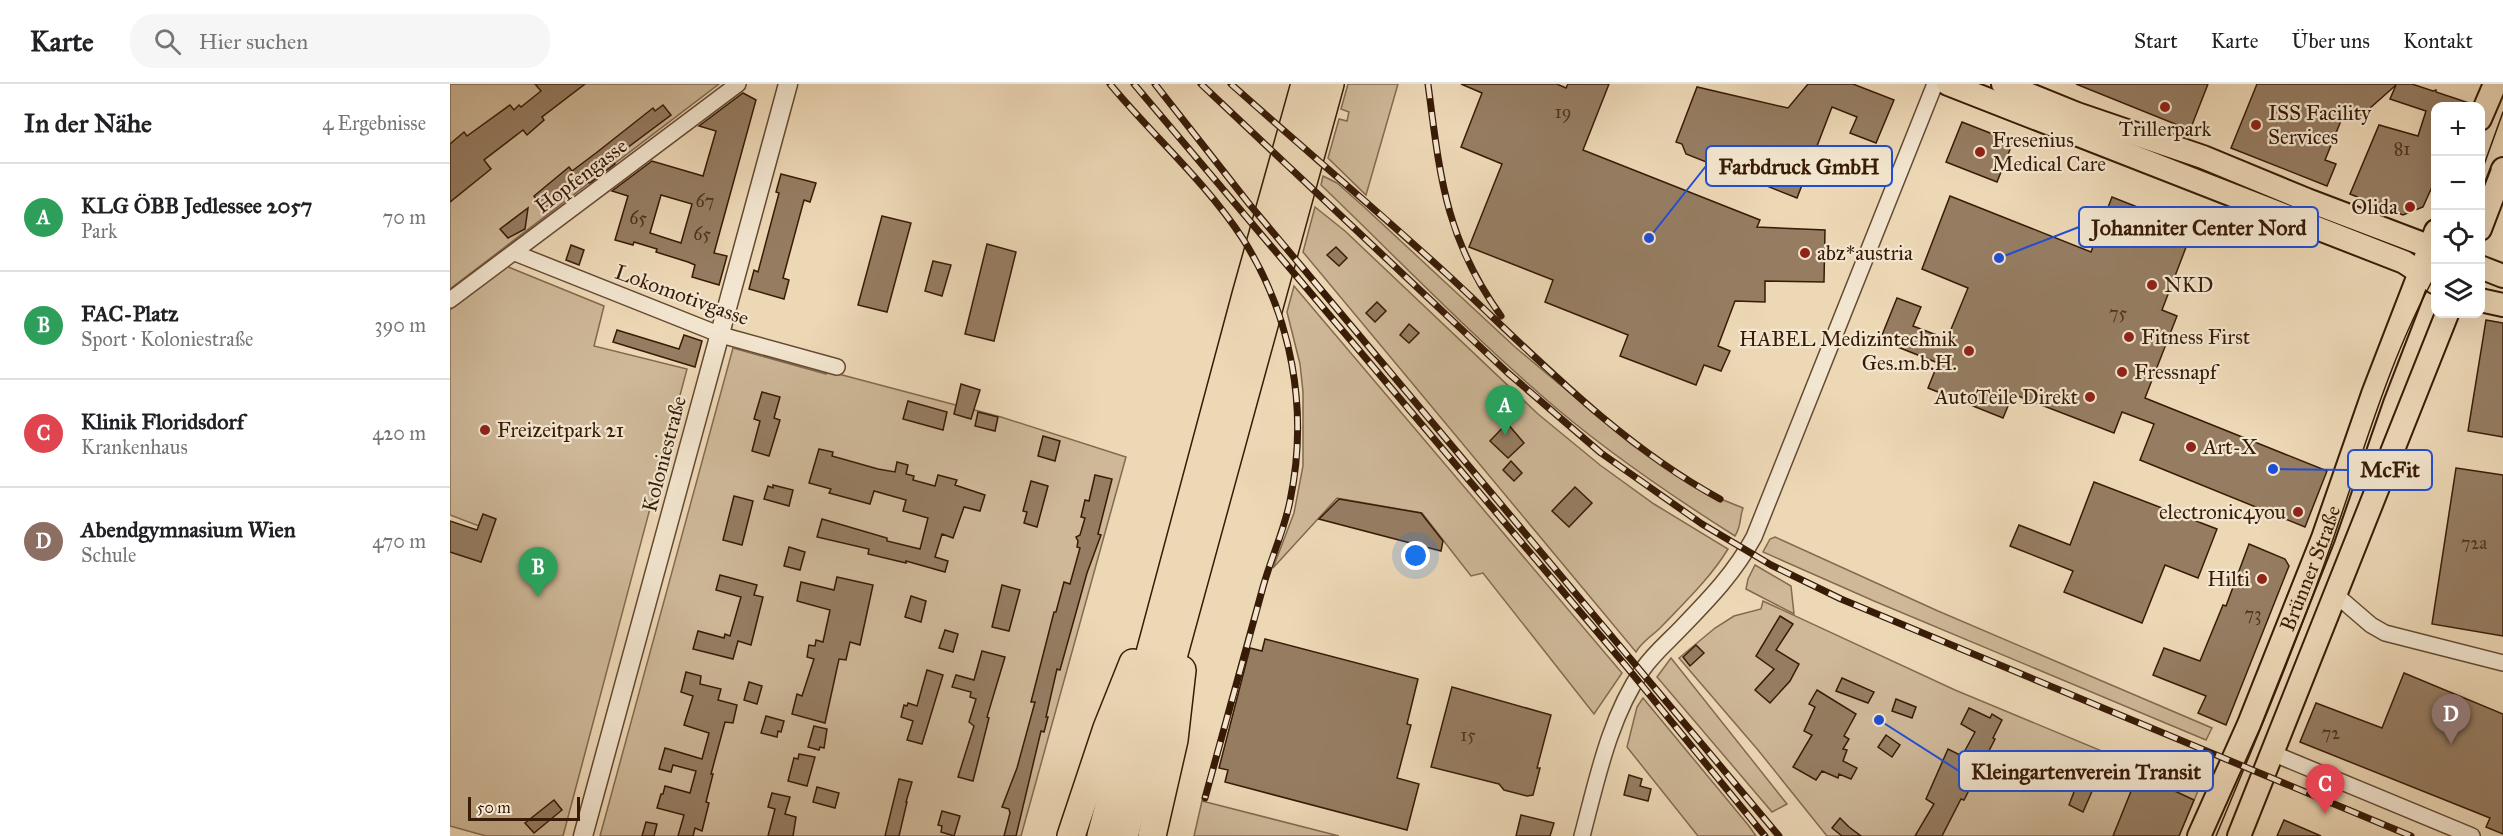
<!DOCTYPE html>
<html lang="de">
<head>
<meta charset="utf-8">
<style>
	body { margin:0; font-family:"IM FELL Great Primer",serif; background:#f6f6f6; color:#202124 }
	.controls { position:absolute; right:18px; top:18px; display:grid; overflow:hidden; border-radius:12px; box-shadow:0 6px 24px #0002 }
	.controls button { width:54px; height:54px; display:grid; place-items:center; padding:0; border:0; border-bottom:2px solid #e0e0e0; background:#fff; color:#202124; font:30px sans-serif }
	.scale { position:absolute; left:18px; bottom:15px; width:112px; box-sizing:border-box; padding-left:6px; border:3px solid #381b06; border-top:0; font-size:16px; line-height:21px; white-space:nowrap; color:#381b06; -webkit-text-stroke:4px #f3e6d0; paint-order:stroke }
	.you { position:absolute; left:966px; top:472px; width:21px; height:21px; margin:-15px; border:4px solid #fff; border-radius:50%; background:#1a73e8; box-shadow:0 0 0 9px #1a73e833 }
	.badge { display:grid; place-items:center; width:39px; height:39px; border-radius:50%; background:#d93025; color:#fff; font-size:20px; font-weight:700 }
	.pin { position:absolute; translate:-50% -50px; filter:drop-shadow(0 2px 3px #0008) }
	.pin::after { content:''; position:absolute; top:32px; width:21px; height:18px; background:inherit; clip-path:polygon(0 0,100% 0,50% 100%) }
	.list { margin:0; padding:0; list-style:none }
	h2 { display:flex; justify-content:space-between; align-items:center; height:78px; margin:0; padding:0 24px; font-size:26px }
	h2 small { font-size:20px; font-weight:400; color:#757577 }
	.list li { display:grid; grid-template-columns:39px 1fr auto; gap:18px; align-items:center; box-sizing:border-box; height:108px; padding:0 24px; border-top:2px solid #e0e0e0 }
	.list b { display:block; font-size:22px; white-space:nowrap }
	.list p { margin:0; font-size:20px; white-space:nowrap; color:#757577 }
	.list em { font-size:20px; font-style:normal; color:#757577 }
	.icon { flex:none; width:33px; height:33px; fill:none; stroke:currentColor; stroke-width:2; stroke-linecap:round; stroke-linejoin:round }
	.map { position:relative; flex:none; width:2053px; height:752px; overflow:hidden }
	header { display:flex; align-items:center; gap:36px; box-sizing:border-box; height:84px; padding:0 30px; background:#fff; border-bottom:2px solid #e0e0e0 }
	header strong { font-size:28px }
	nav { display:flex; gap:33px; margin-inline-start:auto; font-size:21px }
	.search { width:420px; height:54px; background:#f6f6f6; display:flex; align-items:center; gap:15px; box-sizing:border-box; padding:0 21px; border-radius:24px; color:#757577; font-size:22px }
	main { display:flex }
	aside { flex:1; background:#fff }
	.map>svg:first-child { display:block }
	.green { fill:#ceb898; stroke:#836a4f; stroke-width:1.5 }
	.building { fill:#967d62; stroke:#381b06; stroke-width:1.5; fill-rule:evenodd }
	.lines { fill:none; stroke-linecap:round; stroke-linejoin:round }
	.minor-casing { stroke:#654a32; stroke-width:18 }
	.tertiary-casing { stroke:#654a32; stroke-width:21 }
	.primary-casing { stroke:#381b06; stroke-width:26 }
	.motorway-casing { stroke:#381b06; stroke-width:30 }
	.minor { stroke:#f3e6d0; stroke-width:15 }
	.tertiary { stroke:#f3e6d0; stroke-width:18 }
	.primary { stroke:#edd8b6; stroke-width:22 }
	.motorway { stroke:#edd8b6; stroke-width:27 }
	.tram { stroke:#381b06; stroke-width:1.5 }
	.rail-casing { stroke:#381b06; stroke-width:7 }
	.rail { stroke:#f3e6d0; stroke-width:4.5; stroke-dasharray:14; stroke-linecap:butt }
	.poi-dot { fill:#8f2418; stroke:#f3e6d0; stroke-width:2 }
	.labels { text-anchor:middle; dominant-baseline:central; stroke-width:4.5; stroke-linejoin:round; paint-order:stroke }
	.number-label { font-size:18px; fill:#50341d }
	.poi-label { font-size:21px; fill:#381b06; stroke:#f3e6d0; text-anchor:start }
	.street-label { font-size:21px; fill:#381b06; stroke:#f3e6d0 }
	.leader { fill:none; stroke:#1d4ed8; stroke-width:2 }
	.callout-dot { fill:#1d4ed8; stroke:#f3e6d0; stroke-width:2 }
	.callout { fill:#f3e6d0; stroke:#1d4ed8; stroke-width:2 }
	.callout-label { font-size:22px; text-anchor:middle; font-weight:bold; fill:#381b06 }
</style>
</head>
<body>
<header>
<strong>Karte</strong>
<div class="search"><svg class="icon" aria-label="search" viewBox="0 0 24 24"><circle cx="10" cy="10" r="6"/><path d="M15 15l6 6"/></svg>Hier suchen</div>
<nav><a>Start</a><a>Karte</a><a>Über uns</a><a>Kontakt</a></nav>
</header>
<main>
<aside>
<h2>In der Nähe<small>4 Ergebnisse</small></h2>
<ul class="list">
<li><span class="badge" style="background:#2e9e5b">A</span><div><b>KLG ÖBB Jedlessee 2057</b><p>Park</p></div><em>70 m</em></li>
<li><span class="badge" style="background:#2e9e5b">B</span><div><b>FAC-Platz</b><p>Sport · Koloniestraße</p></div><em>390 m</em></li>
<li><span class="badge" style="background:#e0444e">C</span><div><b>Klinik Floridsdorf</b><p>Krankenhaus</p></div><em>420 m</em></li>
<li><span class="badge" style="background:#8d6e63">D</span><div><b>Abendgymnasium Wien</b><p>Schule</p></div><em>470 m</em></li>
</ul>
</aside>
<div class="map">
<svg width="2053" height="752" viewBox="0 0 2053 752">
	<rect width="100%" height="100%" fill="#edd8b6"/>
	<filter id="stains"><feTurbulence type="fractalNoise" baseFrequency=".00333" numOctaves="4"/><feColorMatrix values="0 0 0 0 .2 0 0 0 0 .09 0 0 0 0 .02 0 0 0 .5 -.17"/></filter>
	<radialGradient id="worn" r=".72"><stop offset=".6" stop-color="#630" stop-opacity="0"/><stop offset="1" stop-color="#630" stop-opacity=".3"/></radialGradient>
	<g class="green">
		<polygon points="0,0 269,0 0,205"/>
		<polygon points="898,0 948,0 916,111 878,74 889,35 897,37 899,28 891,25"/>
		<path d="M873,92L887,99L913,122L1065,263L1182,361L1256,409L1293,424C1289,435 1292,440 1285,452C1217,409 1151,364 1091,311C1014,244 944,171 871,101Z"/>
		<path d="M865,123L895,147L1088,330L1150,381L1204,420L1278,465C1261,493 1236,517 1213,541C1204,551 1193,556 1186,568L853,168Z"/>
		<polygon points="56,182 154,222 144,262 237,285 113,752 36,752 0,742 0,468 31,478 45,435 33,431 29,442 0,431 0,226"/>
		<polygon points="844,202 1172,589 1144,630 1033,489 1021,492 972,429 887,414 823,484 844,429 853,382 853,308 850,280 837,228"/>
		<polygon points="283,264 376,290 377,287 551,333 676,373 571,752 150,752"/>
		<polygon points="1325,453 1488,527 1762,644 1756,656 1424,517 1313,468 1320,455"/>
		<polygon points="1305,481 1341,502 1344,530 1296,505 1298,495"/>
		<polygon points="1313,517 1505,606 1748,707 1729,752 1377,752 1308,666 1229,574 1265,544 1284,532 1311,525"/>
		<polygon points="1221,574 1337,720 1322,728 1207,593"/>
		<polygon points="1193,614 1299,742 1306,752 1248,752 1177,663 1187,623"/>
		<polygon points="752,717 889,752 744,752"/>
	</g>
	<g class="building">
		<polygon points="85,0 135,0 92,33 94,36 77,51 73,46 34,76 41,85 0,118 0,60 14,48 17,52 60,21 64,26 69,21 71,23 91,7"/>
		<polygon points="1011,0 1107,0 1116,4 1118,0 1159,0 1133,66 1310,136 1307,143 1375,146 1374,198 1315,197 1315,218 1285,217 1268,262 1280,267 1271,287 1254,281 1246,301 1170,272 1178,251 1095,218 1103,196 1019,163 1052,80 1011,63 1032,9"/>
		<polygon points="1358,0 1403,0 1444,16 1426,59 1400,49 1407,33 1382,23 1347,114 1236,70 1232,60 1226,58 1247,3 1338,24"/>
		<polygon points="1626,0 1758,0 1740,46"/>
		<polygon points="1807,0 1962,0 1983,7 1986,6 1986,8 2022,20 2021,22 1986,22 1986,94 1973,123 1953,131 1900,110 1929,41 1968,52 1976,27 1940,15 1946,1 1910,33 1906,33 1897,22 1875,76 1886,80 1877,102 1781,64"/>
		<path d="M293,9L306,16L264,169L277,172L269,201L242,193L245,181L238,178L206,168L207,165L184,158L183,161L165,156L178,112L162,107L202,77L253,92L266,47L249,42ZM211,111L242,120L231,159L200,149Z"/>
		<polygon points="213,21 221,31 161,76 165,80 140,99 136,98 96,127 84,112 119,83 122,87 146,69 203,24 205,27"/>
		<polygon points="1512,38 1563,58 1547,98 1496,78"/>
		<polygon points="331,90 366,99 360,118 354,116 333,194 339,196 334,215 299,205 304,186 308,188 329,109 326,108"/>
		<polygon points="1500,112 1641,168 1662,113 1743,145 1712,226 1727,232 1695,314 1877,387 1855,443 1690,376 1704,340 1672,328 1664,349 1563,310 1553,334 1478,304 1488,279 1430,256 1447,214 1471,223 1463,242 1497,255 1518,204 1472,185"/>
		<polygon points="78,124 75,145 58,154 50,145"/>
		<polygon points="432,132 461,139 437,228 408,221"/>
		<polygon points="537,160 566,168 544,257 515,250"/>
		<polygon points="121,161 134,166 129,181 116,176"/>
		<polygon points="886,163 897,174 889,182 877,171"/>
		<polygon points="483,177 501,181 492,212 475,207"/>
		<polygon points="927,218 936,227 925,238 916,229"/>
		<polygon points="2036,236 2053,239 2053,353 2018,347"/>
		<polygon points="959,240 969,249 959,259 950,251"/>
		<polygon points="167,246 229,265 234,251 252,257 245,283 163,258"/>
		<polygon points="511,300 530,306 521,335 504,330"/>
		<polygon points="312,308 330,313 324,334 330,336 319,372 302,367 310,337 304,335"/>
		<polygon points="458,317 497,328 493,346 453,335"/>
		<polygon points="528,328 548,333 545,347 525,342"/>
		<polygon points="1057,339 1074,359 1058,374 1040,357"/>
		<polygon points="593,352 610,357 605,377 588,372"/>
		<polygon points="369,365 383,368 382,372 428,385 445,388 447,378 458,381 456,390 464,392 463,396 485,402 488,391 507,396 505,401 535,411 530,427 514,423 503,454 492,450 485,473 498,477 495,488 456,477 456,479 418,470 419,465 367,453 372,435 437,454 437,457 470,465 478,434 453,427 456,416 424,407 420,420 379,409 381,405 359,399"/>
		<polygon points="1061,377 1072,389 1064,397 1053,386"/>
		<polygon points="2006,384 2053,391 2053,552 1982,540"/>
		<polygon points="645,391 662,395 648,450 651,451 637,489 610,586 607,585 596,633 598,633 594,648 591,647 566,752 554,752 560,729 559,725 552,723 567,684 585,618 581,618 604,528 606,528 614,498 620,500 630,464 627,463 628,457 626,453 630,451 635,434 631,433 635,416 639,417"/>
		<polygon points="581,397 598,402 587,443 574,439 577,428 573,427"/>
		<polygon points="1644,398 1767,445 1748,494 1715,481 1692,539 1614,508 1623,487 1560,462 1569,441 1620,461"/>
		<polygon points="323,401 343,406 339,422 314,415 318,402 323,404"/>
		<polygon points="1125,403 1142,419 1119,443 1102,427"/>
		<polygon points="284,412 303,417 292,461 273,456"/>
		<polygon points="889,415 971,429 993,457 991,467 869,435"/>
		<polygon points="33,430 46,435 31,478 0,468 0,437 27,446"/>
		<polygon points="1799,460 1835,475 1839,482 1776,641 1748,629 1756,612 1703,591 1714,564 1750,577 1773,521 1776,522"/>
		<polygon points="339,463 355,468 350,486 334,482"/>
		<polygon points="270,491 307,501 304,511 313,513 301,561 288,557 283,575 243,565 248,547 274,554 275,550 280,552 291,513 266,506"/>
		<polygon points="387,493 423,501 410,561 400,558 396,576 389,575 375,639 342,630 347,610 352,612 364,575 357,573 359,561 365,562 366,556 373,558 380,526 347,517 351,498 384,506"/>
		<polygon points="552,501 570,506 559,547 542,543"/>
		<polygon points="461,512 476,517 471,538 455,533"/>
		<polygon points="1330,532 1343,540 1326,566 1349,580 1340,597 1320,619 1305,606 1324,585 1306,572"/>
		<polygon points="495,546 508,550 503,568 489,564"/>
		<polygon points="815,555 968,595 957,640 961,641 947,694 969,700 957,746 775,698 778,686 769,684 800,564 812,567"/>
		<polygon points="1246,561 1254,569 1240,582 1233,573"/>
		<polygon points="532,567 555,573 537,633 539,634 523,697 508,693 524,642 519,638 526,615 520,613 521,608 502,603 506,591 524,596"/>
		<polygon points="477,586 493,591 472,660 457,656 463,637 451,633 454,621 457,622 458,619 467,622"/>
		<polygon points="236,588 251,592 250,600 271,605 268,616 287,621 283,639 275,638 261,690 263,690 256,718 259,719 252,747 245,744 243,752 228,752 234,731 207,724 211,710 213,710 215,702 240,709 246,687 223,681 221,688 209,685 215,664 252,675 259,649 234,641 243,612 231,608"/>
		<polygon points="1954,589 2053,630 2053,750 2036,743 2040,734 1850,658 1866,619 1932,644"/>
		<polygon points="1392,594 1424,608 1418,619 1386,607"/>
		<polygon points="299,598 312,602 307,620 294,616"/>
		<polygon points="1002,603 1101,631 1087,684 1090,684 1083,711 1077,712 1054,706 1049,700 981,683"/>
		<polygon points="1367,606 1406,630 1394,652 1399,655 1393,665 1397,666 1393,677 1407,684 1401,695 1389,690 1388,694 1372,687 1366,696 1343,683 1362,651 1354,647 1365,623 1359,620"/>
		<polygon points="1446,615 1466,623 1462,634 1442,627"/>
		<polygon points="1519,624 1540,634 1542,630 1552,636 1543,654 1545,655 1514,716 1511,715 1492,752 1465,752 1484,720 1476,715 1498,665 1512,672 1525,648 1511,640"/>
		<polygon points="316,632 334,637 331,648 328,647 327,653 311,649"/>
		<polygon points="364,642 377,645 374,664 370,663 369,666 358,663"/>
		<polygon points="1436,651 1450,661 1442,673 1428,663"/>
		<polygon points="349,670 365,673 357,702 338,697 344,674 348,675"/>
		<polygon points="1632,687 1649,691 1633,728 1619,721"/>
		<polygon points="1688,690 1744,716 1729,752 1663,752"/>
		<polygon points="1179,691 1192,695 1190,702 1201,705 1198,717 1174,711"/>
		<polygon points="449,695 462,698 456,718 457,718 449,752 435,752"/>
		<polygon points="367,703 389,709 385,724 363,718"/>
		<polygon points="322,709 340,713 335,730 346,733 343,752 318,752 325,725 318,723"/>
		<polygon points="104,716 112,726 84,749 75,739"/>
		<polygon points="492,727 510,732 504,752 491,748 492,742 488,741"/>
		<polygon points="1071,731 1104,739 1100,752 1066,752"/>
		<polygon points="1390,734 1399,743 1411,752 1392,752 1382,744"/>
		<polygon points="1834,736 1871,752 1827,752"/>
		<polygon points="196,738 207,740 204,752 192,752"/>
	</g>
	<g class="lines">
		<g class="minor-casing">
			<g id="minor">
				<polyline points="65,169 271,251 387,283"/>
				<polyline points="0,216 288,0"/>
				<polyline points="1885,510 1921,541 1935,549 2053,579"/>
				<polyline points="1822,669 2022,752"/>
				<path d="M1132,752C1147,696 1159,634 1193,585C1204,569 1220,556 1233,542C1261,513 1285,488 1304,453L1485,0"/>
			</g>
		</g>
		<g class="tertiary-casing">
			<polyline id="tertiary" points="133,752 338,0"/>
		</g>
		<g class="primary-casing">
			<g id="primary">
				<polyline points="1498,0 1954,178 1986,199"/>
				<polyline points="1553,0 1627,30 1753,73 1857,116 1986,165"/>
				<polyline points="2030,35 2045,0"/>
				<polyline points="2030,145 2053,85"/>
				<polyline points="2030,183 2053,192"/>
				<polyline points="2030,216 2053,221"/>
				<path id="s1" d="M1749,752L1799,640L1873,454L1923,310L1986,147"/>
				<polyline points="1789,752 1997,230"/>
			</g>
		</g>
		<g class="motorway-casing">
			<g id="motorway">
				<polyline points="621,752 657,644 683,579"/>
				<polyline points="651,752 796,211 855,0"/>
				<polyline points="674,752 880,0"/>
				<polyline points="702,752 724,656 732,586"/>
			</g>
		</g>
		<use href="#minor" class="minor"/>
		<use href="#tertiary" class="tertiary"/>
		<use href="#primary" class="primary"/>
		<use href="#motorway" class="motorway"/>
		<g class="tram">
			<polyline points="2030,92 2053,28"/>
			<polyline points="2030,113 2041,85"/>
			<path d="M1766,752C1804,661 1842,570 1875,478C1909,384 1937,277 1986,190"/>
		</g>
		<g class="rail-casing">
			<g id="rail">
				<path d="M660,0C703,52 755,97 793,155C842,233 859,326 840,417C834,447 821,474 813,503C794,574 774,644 755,714"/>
				<polyline points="684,0 1176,582 1315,752"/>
				<polyline points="705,0 800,121 1329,752"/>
				<polyline points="751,0 1058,289 1151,369 1252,440 1321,481 1391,515 1961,752"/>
				<path d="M781,0C854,65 928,127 1000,193C1085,272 1167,359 1270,415"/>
				<path d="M978,0C990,92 995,154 1051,232"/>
			</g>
		</g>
		<use href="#rail" class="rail"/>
	</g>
	<g class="poi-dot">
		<circle cx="1715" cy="23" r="6"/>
		<circle cx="1806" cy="41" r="6"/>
		<circle cx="1530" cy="68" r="6"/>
		<circle cx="1960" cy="123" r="6"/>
		<circle cx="1355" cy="169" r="6"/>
		<circle cx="1702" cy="201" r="6"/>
		<circle cx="1679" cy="253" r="6"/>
		<circle cx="1519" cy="267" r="6"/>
		<circle cx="1672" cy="288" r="6"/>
		<circle cx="1640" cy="313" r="6"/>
		<circle cx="35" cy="346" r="6"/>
		<circle cx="1741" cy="363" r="6"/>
		<circle cx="1848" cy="428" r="6"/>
		<circle cx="1812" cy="495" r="6"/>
	</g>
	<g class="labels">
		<g class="number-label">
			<text x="1113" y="28">19</text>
			<text x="1952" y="65">81</text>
			<text x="255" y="117">67</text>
			<text x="188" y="134">65</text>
			<text x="252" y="150">65</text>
			<text x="1668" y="229">75</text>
			<text x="2024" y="459">72a</text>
			<text x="1803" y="530">73</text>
			<text x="1881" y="649">72</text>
			<text x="1018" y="651">15</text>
		</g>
		<g class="poi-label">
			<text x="1818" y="29">ISS Facility<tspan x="1818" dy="24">Services</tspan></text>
			<text x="1715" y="45" text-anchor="middle">Trillerpark</text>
			<text x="1542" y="56">Fresenius<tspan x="1542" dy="24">Medical Care</tspan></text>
			<text x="1948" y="123" text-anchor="end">Olida</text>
			<text x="1367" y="169">abz*austria</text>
			<text x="1714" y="201">NKD</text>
			<text x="1691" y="253">Fitness First</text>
			<text x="1507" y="255" text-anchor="end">HABEL Medizintechnik<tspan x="1507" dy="24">Ges.m.b.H.</tspan></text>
			<text x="1684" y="288">Fressnapf</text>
			<text x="1628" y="313" text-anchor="end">AutoTeile Direkt</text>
			<text x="47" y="346">Freizeitpark 21</text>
			<text x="1753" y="363">Art-X</text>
			<text x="1836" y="428" text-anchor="end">electronic4you</text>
			<text x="1800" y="495" text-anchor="end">Hilti</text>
		</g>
		<g class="street-label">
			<text transform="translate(131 92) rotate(-37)">Hopfengasse</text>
			<text transform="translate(232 211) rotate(20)">Lokomotivgasse</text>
			<text transform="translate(214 370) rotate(-75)">Koloniestraße</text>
			<text stroke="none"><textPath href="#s1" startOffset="290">Brünner Straße</textPath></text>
		</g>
	</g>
	<path class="leader" d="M1199 154L1256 82M1549 174L1629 143M1823 385L1898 386M1429 636L1509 687"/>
	<g class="callout-dot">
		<circle cx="1199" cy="154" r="6"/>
		<circle cx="1549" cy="174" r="6"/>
		<circle cx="1823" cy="385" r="6"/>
		<circle cx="1429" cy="636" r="6"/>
	</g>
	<g class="callout">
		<rect x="1256" y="62" width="186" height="40" rx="6"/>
		<rect x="1629" y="123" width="239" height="40" rx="6"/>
		<rect x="1898" y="366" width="84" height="40" rx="6"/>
		<rect x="1509" y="667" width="254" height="40" rx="6"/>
	</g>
	<g class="callout-label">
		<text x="1349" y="90">Farbdruck GmbH</text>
		<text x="1749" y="151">Johanniter Center Nord</text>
		<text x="1940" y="393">McFit</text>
		<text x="1636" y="695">Kleingartenverein Transit</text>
	</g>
	<rect width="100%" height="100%" filter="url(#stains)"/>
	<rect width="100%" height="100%" fill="url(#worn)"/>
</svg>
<div class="controls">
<button>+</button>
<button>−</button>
<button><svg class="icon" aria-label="locate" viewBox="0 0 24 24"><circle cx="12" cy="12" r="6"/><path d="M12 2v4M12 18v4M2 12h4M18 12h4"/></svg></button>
<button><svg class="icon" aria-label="layers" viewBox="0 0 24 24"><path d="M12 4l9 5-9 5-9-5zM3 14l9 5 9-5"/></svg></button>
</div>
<div class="scale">50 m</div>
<div class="you"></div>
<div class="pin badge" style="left:1055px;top:351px;background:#2e9e5b">A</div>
<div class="pin badge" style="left:88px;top:513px;background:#2e9e5b">B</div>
<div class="pin badge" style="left:1875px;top:730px;background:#e0444e">C</div>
<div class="pin badge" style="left:2001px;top:660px;background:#8d6e63">D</div>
</div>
</main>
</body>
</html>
